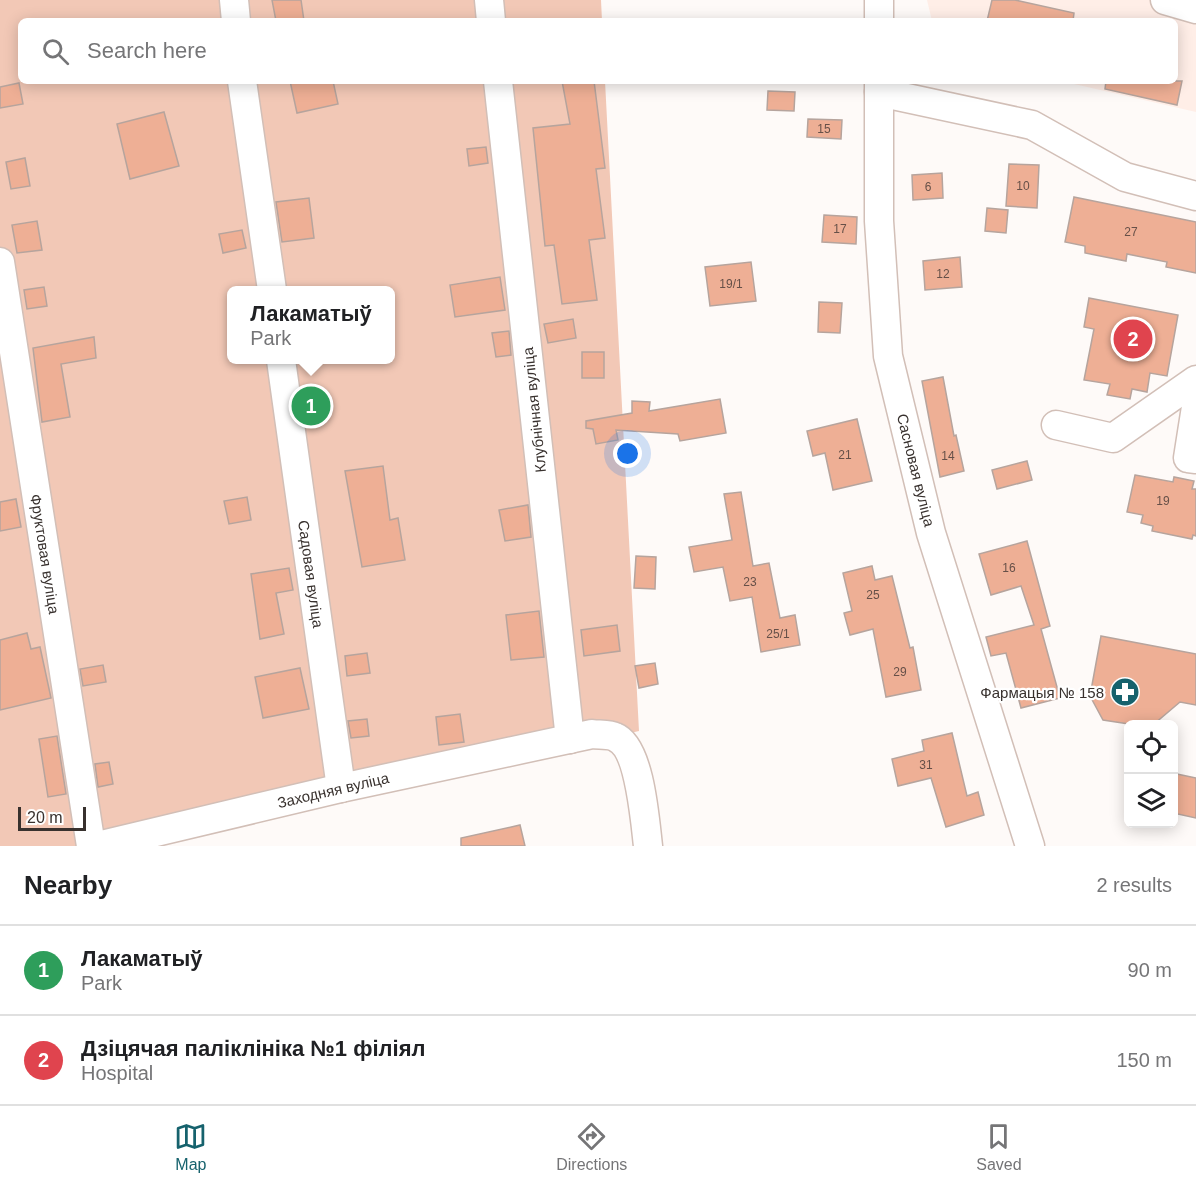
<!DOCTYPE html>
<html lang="en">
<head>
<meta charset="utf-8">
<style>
	body { margin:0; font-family:Helvetica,sans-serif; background:#f2f2f2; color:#202124 }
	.controls { position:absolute; right:18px; bottom:18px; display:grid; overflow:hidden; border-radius:9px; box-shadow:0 3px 15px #0003 }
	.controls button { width:54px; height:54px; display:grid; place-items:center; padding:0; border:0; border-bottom:2px solid #e0e0e0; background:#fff; color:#202124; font:30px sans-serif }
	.scale { position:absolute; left:18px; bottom:15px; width:68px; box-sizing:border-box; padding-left:6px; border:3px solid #38312e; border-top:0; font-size:16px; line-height:21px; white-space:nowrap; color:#38312e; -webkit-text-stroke:4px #fff; paint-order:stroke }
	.you { position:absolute; left:628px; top:454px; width:21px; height:21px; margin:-15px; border:4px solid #fff; border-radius:50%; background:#1a73e8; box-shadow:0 0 0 9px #1a73e833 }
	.badge { display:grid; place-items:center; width:39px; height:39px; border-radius:50%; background:#16626d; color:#fff; font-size:20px; font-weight:700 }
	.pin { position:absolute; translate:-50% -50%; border:3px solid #fff; box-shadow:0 2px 6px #0006 }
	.popup { position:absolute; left:227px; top:286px; width:168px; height:78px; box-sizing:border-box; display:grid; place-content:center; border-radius:9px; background:#fff; filter:drop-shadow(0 2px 4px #0005); font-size:20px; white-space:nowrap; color:#757577 }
	.popup b { font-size:22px; color:#202124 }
	.popup::after { content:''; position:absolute; left:50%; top:100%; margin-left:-12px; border:12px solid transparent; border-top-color:#fff }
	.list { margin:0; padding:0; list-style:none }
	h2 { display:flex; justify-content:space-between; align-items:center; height:78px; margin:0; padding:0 24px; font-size:26px }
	h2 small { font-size:20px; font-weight:400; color:#757577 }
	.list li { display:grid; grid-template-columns:39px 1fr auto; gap:18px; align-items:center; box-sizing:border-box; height:90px; padding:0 24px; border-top:2px solid #e0e0e0 }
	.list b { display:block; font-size:22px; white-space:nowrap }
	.list p { margin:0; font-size:20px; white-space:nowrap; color:#757577 }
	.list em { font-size:20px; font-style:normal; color:#757577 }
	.icon { flex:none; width:33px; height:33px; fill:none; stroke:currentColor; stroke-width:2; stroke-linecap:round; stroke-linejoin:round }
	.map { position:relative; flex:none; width:1196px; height:846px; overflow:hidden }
	.search { position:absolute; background:#fff; box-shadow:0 3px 15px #0003; left:18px; right:18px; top:18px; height:66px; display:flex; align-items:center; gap:15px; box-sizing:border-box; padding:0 21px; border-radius:9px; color:#757577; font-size:22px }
	.sheet { height:258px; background:#fff }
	nav { display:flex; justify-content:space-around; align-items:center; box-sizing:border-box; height:84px; border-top:2px solid #e0e0e0; background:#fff; font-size:16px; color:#757577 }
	nav a { display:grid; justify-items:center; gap:3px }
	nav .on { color:#16626d }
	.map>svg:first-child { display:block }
	.built { fill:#ffeee7 }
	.green { fill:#f2c8b6; fill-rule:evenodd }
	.building { fill:#eeaf95; stroke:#b6a49d; stroke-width:1.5 }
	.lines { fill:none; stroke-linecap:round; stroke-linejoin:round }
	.minor-casing { stroke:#d2bfb7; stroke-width:31 }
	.minor { stroke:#fff; stroke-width:28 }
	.labels { text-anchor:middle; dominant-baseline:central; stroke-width:4.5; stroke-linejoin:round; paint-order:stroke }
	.number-label { font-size:12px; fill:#665048 }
	.street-label { font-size:15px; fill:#38312e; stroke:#fff }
	.poi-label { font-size:15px; fill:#38312e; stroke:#fff; text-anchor:end }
</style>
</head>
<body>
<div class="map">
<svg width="1196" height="846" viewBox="0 0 1196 846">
	<rect width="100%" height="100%" fill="#fefaf8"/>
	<polygon class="built" points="927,0 1196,0 1196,112 1061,81 1175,81 1175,21 932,21"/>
	<path class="green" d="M0,0H601L602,21H21V81H605L639,731L138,846H0ZM232,290H391V360H232Z"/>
	<g class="building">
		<polygon points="272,0 301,0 304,21 276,21"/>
		<polygon points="992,0 1015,0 1074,13 1073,21 987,21"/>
		<polygon points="290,81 333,81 338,104 297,113"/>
		<polygon points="562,81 594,81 605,168 596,169 605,238 589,240 597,300 562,304 554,245 545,246 533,128 570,124"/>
		<polygon points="1106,81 1182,81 1177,105 1105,89"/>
		<polygon points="19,83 23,104 0,108 0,87"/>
		<polygon points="768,91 795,92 794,111 767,110"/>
		<polygon points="164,112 179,166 130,179 117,124"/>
		<polygon points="808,119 842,120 841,139 807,137"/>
		<polygon points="486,147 488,163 469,166 467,149"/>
		<polygon points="25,158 30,186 11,189 6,162"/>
		<polygon points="1009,164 1039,165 1037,208 1006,206"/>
		<polygon points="942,173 943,198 913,200 912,175"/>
		<polygon points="1074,197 1196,222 1196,273 1166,267 1167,262 1127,254 1126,261 1085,253 1085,246 1065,242"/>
		<polygon points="309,198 314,238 282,242 276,202"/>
		<polygon points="987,208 1008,210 1006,233 985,231"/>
		<polygon points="824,215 857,217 856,244 822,242"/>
		<polygon points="37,221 42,250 17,253 12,225"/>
		<polygon points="242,230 246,248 223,253 219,234"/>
		<polygon points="960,257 962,287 925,290 923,261"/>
		<polygon points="751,262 756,301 710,306 705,267"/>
		<polygon points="500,277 505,310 455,317 450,285"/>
		<polygon points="44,287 47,306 27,309 24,290"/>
		<polygon points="1089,298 1178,315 1167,376 1150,373 1147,392 1132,389 1130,399 1107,395 1110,384 1084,380 1094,329 1084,327"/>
		<polygon points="819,302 842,303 840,333 818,332"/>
		<polygon points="573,319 576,338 548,343 544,324"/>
		<polygon points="509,331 511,355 496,357 492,333"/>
		<polygon points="94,337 96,358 61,364 70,417 42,422 33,348"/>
		<rect x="582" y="352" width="22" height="26"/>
		<polygon points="943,377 954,436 956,435 964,471 940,477 922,381"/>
		<polygon points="720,399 726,433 680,441 678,434 616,430 618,440 596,444 593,429 586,428 586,421 632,413 632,401 650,402 649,411"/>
		<polygon points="857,419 872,481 833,490 825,453 813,456 807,431"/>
		<polygon points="1027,461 1032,480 997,489 992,470"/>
		<polygon points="383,466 390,520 398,518 405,560 362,567 345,471"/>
		<polygon points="1135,475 1173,482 1174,477 1194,481 1192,489 1196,489 1196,536 1193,535 1192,539 1152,531 1153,526 1141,523 1143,515 1127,512"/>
		<polygon points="741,492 753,566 769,563 780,618 795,615 800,645 761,652 752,597 730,601 723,567 694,572 689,547 732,540 724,494"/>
		<polygon points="247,497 251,520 229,524 224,501"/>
		<polygon points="16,499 21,527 0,531 0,502"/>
		<polygon points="528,505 531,537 505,541 499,510"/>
		<polygon points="1027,541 1050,626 1041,629 1060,698 1021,708 1006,653 991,656 986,637 1034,625 1021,586 991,595 979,554"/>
		<polygon points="636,556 656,557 655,589 634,588"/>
		<polygon points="872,566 875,580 892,576 910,648 913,647 921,690 886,697 873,629 850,635 844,613 852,611 843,573"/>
		<polygon points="289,568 293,590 276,593 284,634 260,639 251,574"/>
		<polygon points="539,611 544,657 511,660 506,615"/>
		<polygon points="617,625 620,651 584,656 581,630"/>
		<polygon points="27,633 31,649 40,647 51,698 0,710 0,640"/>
		<polygon points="1101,636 1196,654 1196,705 1180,702 1154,724 1129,724 1103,720 1090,696"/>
		<polygon points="367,653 370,673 347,676 345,656"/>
		<polygon points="655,663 658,684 639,688 635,666"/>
		<polygon points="103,665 106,682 83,686 80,669"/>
		<polygon points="300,668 309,709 263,718 255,677"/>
		<polygon points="460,714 464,742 439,745 436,717"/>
		<polygon points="367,719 369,736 351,738 348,721"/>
		<polygon points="952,733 967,796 978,792 984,815 946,827 931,778 898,786 892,759 924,751 922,740"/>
		<polygon points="57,736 66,794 48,797 39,739"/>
		<polygon points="109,762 113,784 98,787 95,764"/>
		<polygon points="1177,774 1196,778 1196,818 1173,813"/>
		<polygon points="520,825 525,846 461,846 461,838"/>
	</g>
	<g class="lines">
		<g class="minor-casing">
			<g id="minor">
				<polyline points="234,0 236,21"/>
				<polyline points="489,0 491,21"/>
				<polyline points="879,0 879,21"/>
				<polyline points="1165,0 1196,9"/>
				<polyline points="242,81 272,290"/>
				<polyline points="498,81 570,739"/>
				<polyline points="879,81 879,221 888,356 931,533 1030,846"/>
				<polyline points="879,92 1032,125 1125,177 1196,196"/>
				<polyline points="0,262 91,846"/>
				<polyline points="281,360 341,788"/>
				<polyline points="1196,407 1188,458 1196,459"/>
				<polyline points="1056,425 1113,438 1196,380"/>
				<path d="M97,846L341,788L592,734C598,735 609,734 615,737C640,747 645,821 648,846"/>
			</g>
		</g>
		<use href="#minor" class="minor"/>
	</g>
	<defs>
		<g id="pharmacy-disc" transform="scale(1.5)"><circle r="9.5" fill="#16626d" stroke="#fff"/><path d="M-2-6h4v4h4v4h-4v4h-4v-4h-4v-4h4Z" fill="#fff"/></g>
	</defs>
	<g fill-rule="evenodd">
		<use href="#pharmacy-disc" x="1125" y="692"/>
	</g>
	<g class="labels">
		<g class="number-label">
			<text x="824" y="129">15</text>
			<text x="1023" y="186">10</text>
			<text x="928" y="187">6</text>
			<text x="840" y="229">17</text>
			<text x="1131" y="232">27</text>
			<text x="943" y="274">12</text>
			<text x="731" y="284">19/1</text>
			<text x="845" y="455">21</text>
			<text x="948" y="456">14</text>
			<text x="1163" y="501">19</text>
			<text x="1009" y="568">16</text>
			<text x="750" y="582">23</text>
			<text x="873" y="595">25</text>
			<text x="778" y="634">25/1</text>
			<text x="900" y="672">29</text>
			<text x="926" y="765">31</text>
		</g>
		<g class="street-label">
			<text transform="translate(534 410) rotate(-96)">Клубнічная вуліца</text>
			<text transform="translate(916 470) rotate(76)">Сасновая вуліца</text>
			<text transform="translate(45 554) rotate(81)">Фруктовая вуліца</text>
			<text transform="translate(311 574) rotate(82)">Садовая вуліца</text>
			<text transform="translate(333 790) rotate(-13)">Заходняя вуліца</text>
		</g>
		<g class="poi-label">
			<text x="1104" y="692">Фармацыя № 158</text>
		</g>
	</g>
</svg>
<div class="controls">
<button><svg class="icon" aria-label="locate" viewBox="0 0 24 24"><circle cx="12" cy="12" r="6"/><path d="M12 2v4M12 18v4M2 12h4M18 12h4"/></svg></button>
<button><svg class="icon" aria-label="layers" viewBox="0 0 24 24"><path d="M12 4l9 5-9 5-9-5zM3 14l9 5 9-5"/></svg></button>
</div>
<div class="scale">20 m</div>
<div class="you"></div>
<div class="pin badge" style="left:311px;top:406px;background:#2e9e5b">1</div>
<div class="popup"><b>Лакаматыў</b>Park</div>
<div class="pin badge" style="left:1133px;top:339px;background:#e0444e">2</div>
<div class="search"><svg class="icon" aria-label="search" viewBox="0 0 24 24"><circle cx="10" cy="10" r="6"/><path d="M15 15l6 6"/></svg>Search here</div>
</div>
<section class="sheet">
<h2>Nearby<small>2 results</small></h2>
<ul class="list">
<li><span class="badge" style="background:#2e9e5b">1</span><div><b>Лакаматыў</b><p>Park</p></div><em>90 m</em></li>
<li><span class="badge" style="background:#e0444e">2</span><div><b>Дзіцячая паліклініка №1 філіял</b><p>Hospital</p></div><em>150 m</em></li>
</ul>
</section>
<nav>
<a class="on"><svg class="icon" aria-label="map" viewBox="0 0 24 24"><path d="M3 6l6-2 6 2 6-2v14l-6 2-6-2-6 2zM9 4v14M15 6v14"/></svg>Map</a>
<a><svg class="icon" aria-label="directions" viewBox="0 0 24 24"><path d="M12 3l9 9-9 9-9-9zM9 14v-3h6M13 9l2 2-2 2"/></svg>Directions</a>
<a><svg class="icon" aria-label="saved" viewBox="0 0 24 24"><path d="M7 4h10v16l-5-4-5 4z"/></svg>Saved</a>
</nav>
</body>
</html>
